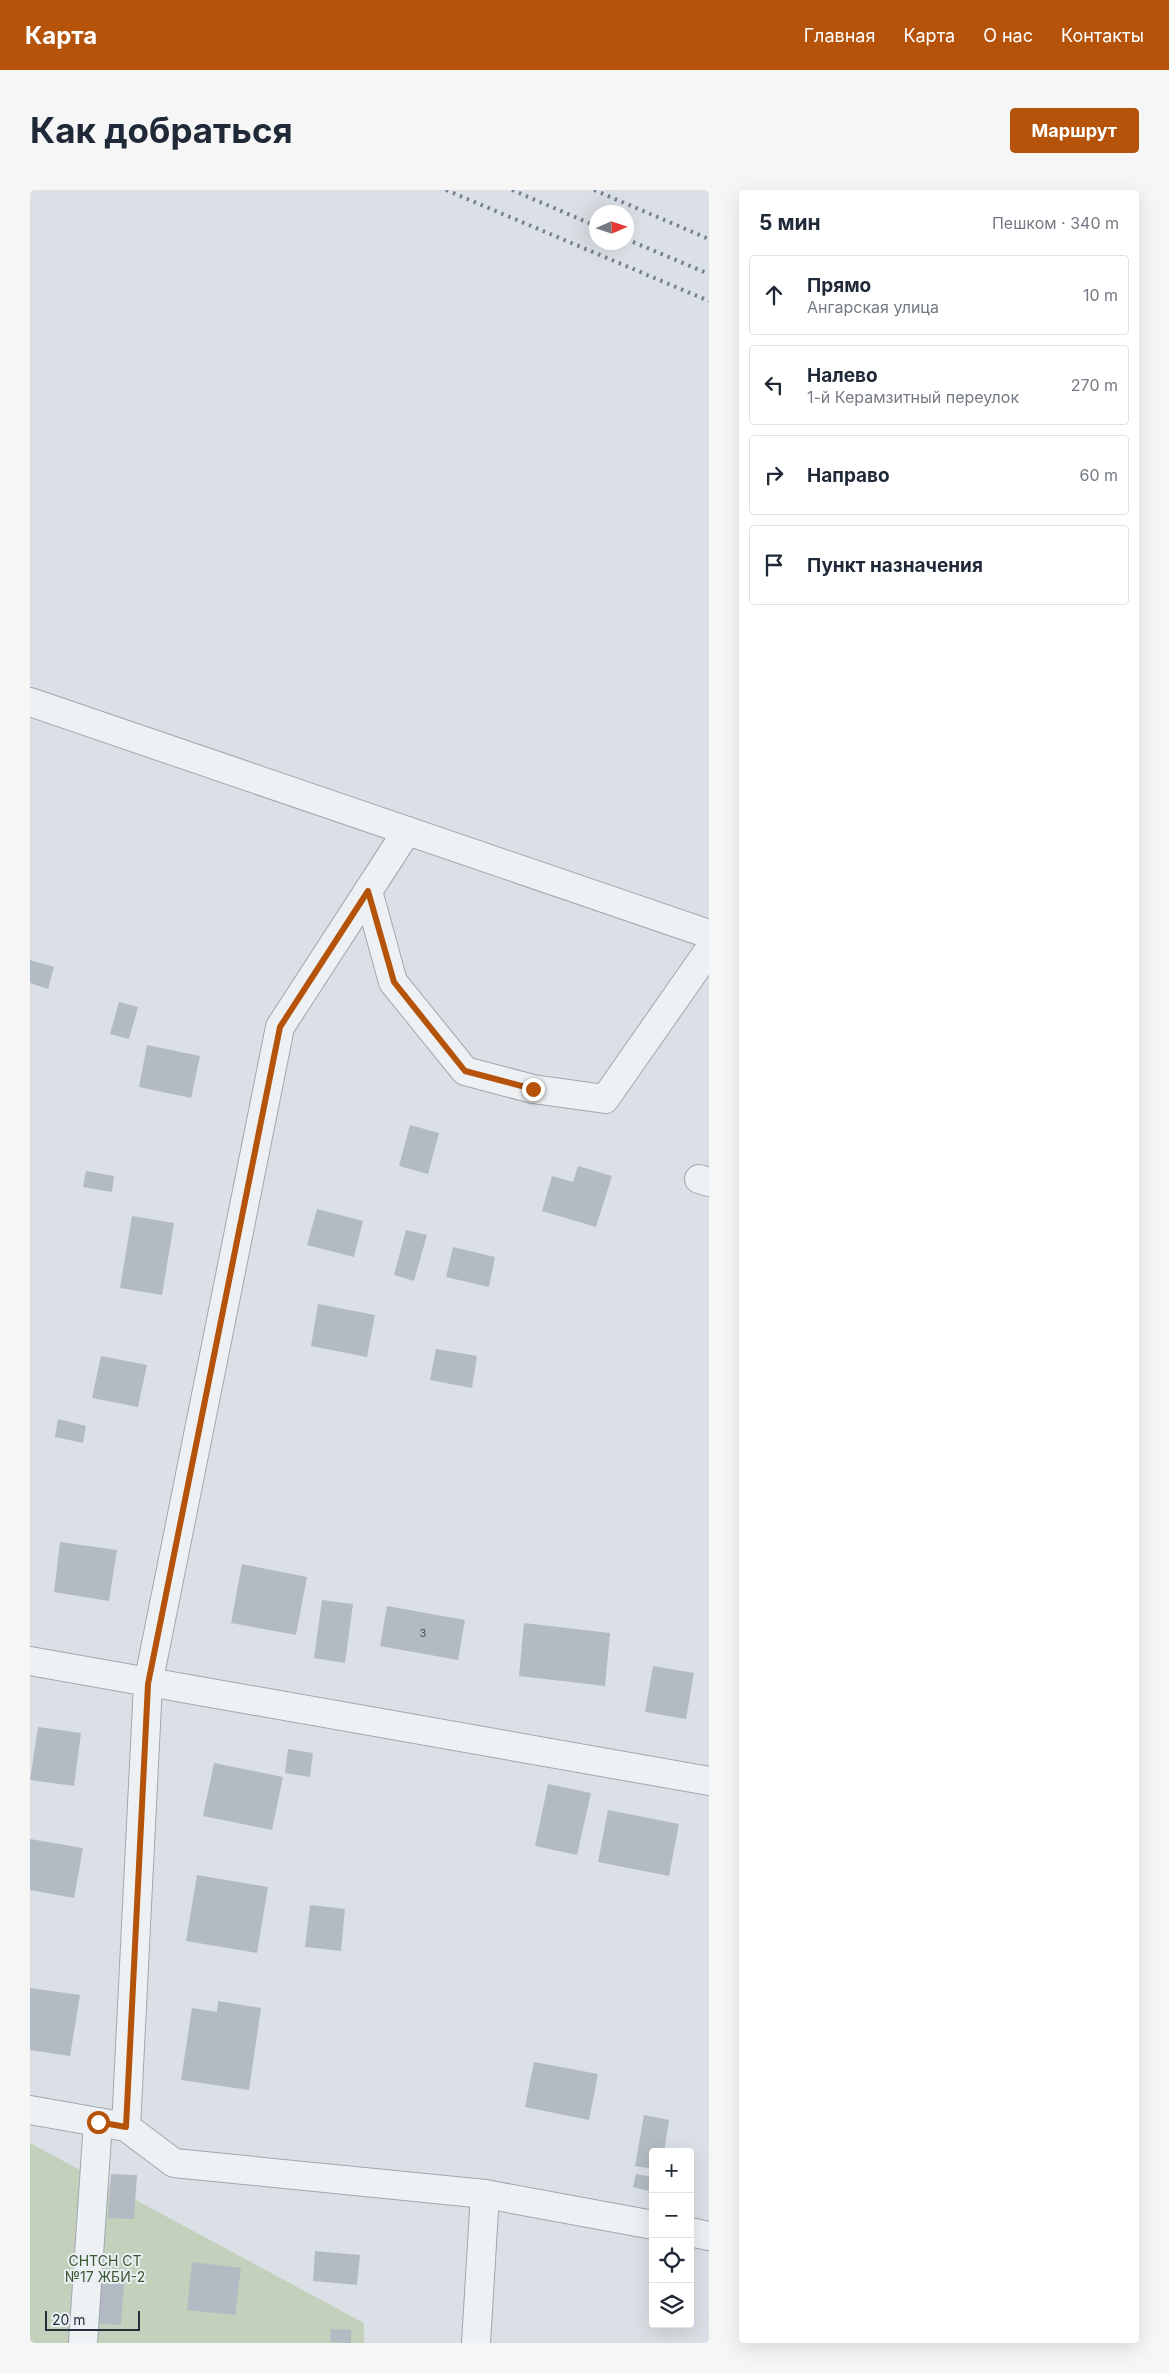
<!DOCTYPE html>
<html lang="ru">
<head>
<meta charset="utf-8">
<style>
	body { margin:0; font-family:Inter,sans-serif; background:#f6f6f7; color:#1f2937 }
	.controls { position:absolute; right:15px; bottom:15px; display:grid; overflow:hidden; border-radius:5px; box-shadow:0 5px 20px #0002 }
	.controls button { width:45px; height:45px; display:grid; place-items:center; padding:0; border:0; border-bottom:1px solid #e0e1e3; background:#fff; color:#1f2937; font:25px sans-serif }
	.compass { position:absolute; left:559px; top:15px; width:45px; height:45px; border-radius:50%; background:#fff; box-shadow:0 5px 20px #0002; rotate:87deg }
	.scale { position:absolute; left:15px; bottom:12px; width:95px; box-sizing:border-box; padding-left:5px; border:2px solid #252f3c; border-top:0; font-size:14px; line-height:18px; white-space:nowrap; color:#252f3c; -webkit-text-stroke:4px #eaeff4; paint-order:stroke }
	.stop { position:absolute; width:15px; height:15px; margin:-11px; border:4px solid #b45309; border-radius:50%; background:#fff }
	.stop.end { background:#b45309; border-color:#fff; box-shadow:0 1px 5px #0008 }
	.list { margin:0; padding:0; list-style:none }
	h2 { display:flex; justify-content:space-between; align-items:center; height:65px; margin:0; padding:0 20px; font-size:21px }
	h2 small { font-size:16px; font-weight:400; color:#747a83 }
	.list li { display:grid; grid-template-columns:32px 1fr auto; gap:15px; align-items:center; box-sizing:border-box; height:80px; margin:0 10px 10px; padding:0 10px; border:1px solid #e0e1e3; border-radius:5px }
	.list b { display:block; font-size:19px; white-space:nowrap }
	.list p { margin:0; font-size:16px; white-space:nowrap; color:#747a83 }
	.list em { font-size:16px; font-style:normal; color:#747a83 }
	.icon { flex:none; width:28px; height:28px; fill:none; stroke:currentColor; stroke-width:2; stroke-linecap:round; stroke-linejoin:round }
	.map { position:relative; flex:none; width:679px; height:2153px; overflow:hidden; border-radius:5px }
	header { display:flex; align-items:center; gap:30px; box-sizing:border-box; height:70px; padding:0 25px; background:#b45309; color:#fff }
	header strong { font-size:24px }
	nav { display:flex; gap:28px; margin-inline-start:auto; font-size:18px }
	.intro { display:flex; align-items:center; justify-content:space-between; box-sizing:border-box; height:120px; padding:0 30px }
	h1 { margin:0; font-size:35px }
	.button { padding:12px 22px; border-radius:5px; background:#b45309; color:#fff; font-size:18px; font-weight:700 }
	main { display:flex; gap:30px; padding:0 30px }
	aside { flex:1; background:#fff; border-radius:5px; box-shadow:0 5px 20px #0002 }
	.map>svg:first-child { display:block }
	.green { fill:#c3d0bc }
	.building { fill:#b2bac3 }
	.lines { fill:none; stroke-linecap:round; stroke-linejoin:round }
	.minor-casing { stroke:#a1a7b0; stroke-width:30 }
	.minor { stroke:#edf1f4; stroke-width:28 }
	.rail { stroke:#748190; stroke-width:4; stroke-dasharray:2.5 5; stroke-linecap:butt }
	.route { stroke:#b45309; stroke-width:6 }
	.labels { text-anchor:middle; dominant-baseline:central; stroke-width:4; stroke-linejoin:round; paint-order:stroke }
	.number-label { font-size:11px; fill:#48525e }
	.park-label { font-size:14px; fill:#3c5831; stroke:#eaeff4 }
</style>
</head>
<body>
<header>
<strong>Карта</strong>
<nav><a>Главная</a><a>Карта</a><a>О нас</a><a>Контакты</a></nav>
</header>
<div class="intro"><h1>Как добраться</h1><a class="button">Маршрут</a></div>
<main>
<div class="map">
<svg width="679" height="2153" viewBox="0 0 679 2153">
	<rect width="100%" height="100%" fill="#dbe0e6"/>
	<polygon class="green" points="0,1953 334,2133 334,2153 0,2153"/>
	<g class="building">
		<polygon points="0,770 24,777 18,799 0,793"/>
		<polygon points="89,812 108,817 99,849 80,844"/>
		<polygon points="117,855 170,866 161,908 109,897"/>
		<polygon points="380,935 409,943 398,984 369,976"/>
		<polygon points="548,976 582,986 566,1037 512,1021 522,986 543,992"/>
		<polygon points="56,981 84,986 82,1002 53,997"/>
		<polygon points="287,1019 333,1031 324,1067 277,1055"/>
		<polygon points="102,1026 144,1033 132,1105 90,1098"/>
		<polygon points="376,1040 397,1045 384,1091 364,1085"/>
		<polygon points="423,1057 465,1067 459,1097 416,1087"/>
		<polygon points="288,1114 345,1125 337,1167 281,1156"/>
		<polygon points="406,1159 447,1166 442,1198 400,1190"/>
		<polygon points="71,1166 117,1175 108,1217 62,1208"/>
		<polygon points="28,1229 56,1236 53,1253 25,1247"/>
		<polygon points="30,1352 87,1360 79,1411 24,1402"/>
		<polygon points="212,1374 277,1387 266,1445 201,1433"/>
		<polygon points="292,1410 323,1414 315,1473 284,1468"/>
		<polygon points="357,1416 435,1430 428,1470 350,1456"/>
		<polygon points="494,1433 580,1443 575,1496 489,1486"/>
		<polygon points="623,1476 664,1483 656,1529 615,1522"/>
		<polygon points="8,1537 51,1543 44,1596 0,1590"/>
		<polygon points="258,1559 283,1563 280,1587 255,1583"/>
		<polygon points="184,1573 253,1587 242,1640 173,1626"/>
		<polygon points="518,1594 561,1603 547,1665 505,1656"/>
		<polygon points="578,1620 649,1634 639,1686 568,1672"/>
		<polygon points="0,1649 53,1658 44,1708 0,1700"/>
		<polygon points="167,1685 238,1697 227,1763 156,1751"/>
		<polygon points="280,1715 315,1719 311,1761 275,1757"/>
		<polygon points="0,1798 50,1805 40,1866 0,1860"/>
		<polygon points="188,1811 231,1818 219,1900 151,1890 162,1818 187,1822"/>
		<polygon points="504,1872 568,1884 559,1930 495,1917"/>
		<polygon points="614,1925 639,1930 634,1962 623,1962 623,1979 605,1976"/>
		<polygon points="81,1984 107,1985 104,2029 78,2028"/>
		<polygon points="606,1984 623,1987 623,2002 603,1997"/>
		<polygon points="285,2061 330,2065 327,2095 283,2091"/>
		<polygon points="162,2072 211,2078 205,2125 157,2120"/>
		<polygon points="68,2090 94,2093 91,2135 64,2133"/>
		<polygon points="301,2139 321,2140 321,2153 300,2152"/>
	</g>
	<g class="lines">
		<g class="minor-casing">
			<g id="minor">
				<polyline points="0,512 679,744"/>
				<polyline points="338,701 363,792 435,881 503,899 575,909 679,760"/>
				<polyline points="669,989 679,992"/>
				<polyline points="0,1471 679,1591"/>
				<polyline points="0,1920 96,1937 144,1973 455,2004 623,2035"/>
				<polyline points="96,1937 118,1494 250,837 377,641"/>
				<polyline points="660,2042 679,2046"/>
				<polyline points="53,2153 68,1932"/>
				<polyline points="446,2153 455,2004"/>
			</g>
		</g>
		<use href="#minor" class="minor"/>
		<g class="rail">
			<polyline points="416,0 679,111"/>
			<polyline points="482,0 566,36"/>
			<polyline points="564,0 679,49"/>
			<polyline points="596,49 679,84"/>
		</g>
	</g>
	<g class="lines">
		<polyline class="route" points="68,1932 96,1937 118,1494 250,837 338,701 364,792 435,881 503,899"/>
	</g>
	<g class="labels">
		<g class="number-label">
			<text x="393" y="1443">3</text>
		</g>
		<g class="park-label">
			<text x="75" y="2070">СНТСН СТ<tspan x="75" dy="16">№17 ЖБИ-2</tspan></text>
		</g>
	</g>
</svg>
<div class="controls">
<button>+</button>
<button>−</button>
<button><svg class="icon" aria-label="locate" viewBox="0 0 24 24"><circle cx="12" cy="12" r="6"/><path d="M12 2v4M12 18v4M2 12h4M18 12h4"/></svg></button>
<button><svg class="icon" aria-label="layers" viewBox="0 0 24 24"><path d="M12 4l9 5-9 5-9-5zM3 14l9 5 9-5"/></svg></button>
</div>
<svg class="compass" viewBox="-18 -18 36 36"><path d="M0-13l5 13h-10z" fill="#e53935"/><path d="M0 13l5-13h-10z" fill="#747a83"/></svg>
<div class="scale">20 m</div>
<div class="stop" style="left:68px;top:1932px"></div>
<div class="stop end" style="left:503px;top:899px"></div>
</div>
<aside>
<h2>5 мин<small>Пешком · 340 m</small></h2>
<ul class="list">
<li><svg class="icon" aria-label="ahead" viewBox="0 0 24 24"><path d="M12 20V5M6 11l6-6 6 6"/></svg><div><b>Прямо</b><p>Ангарская улица</p></div><em>10 m</em></li>
<li><svg class="icon" aria-label="left" viewBox="0 0 24 24"><path d="M17 20v-9H6M10 6l-5 5 5 5"/></svg><div><b>Налево</b><p>1-й Керамзитный переулок</p></div><em>270 m</em></li>
<li><svg class="icon" aria-label="right" viewBox="0 0 24 24"><path d="M7 20v-9h11M14 6l5 5-5 5"/></svg><div><b>Направо</b></div><em>60 m</em></li>
<li><svg class="icon" aria-label="arrive" viewBox="0 0 24 24"><path d="M6 21V4h12l-3 4 3 4H6"/></svg><div><b>Пункт назначения</b></div></li>
</ul>
</aside>
</main>
</body>
</html>
